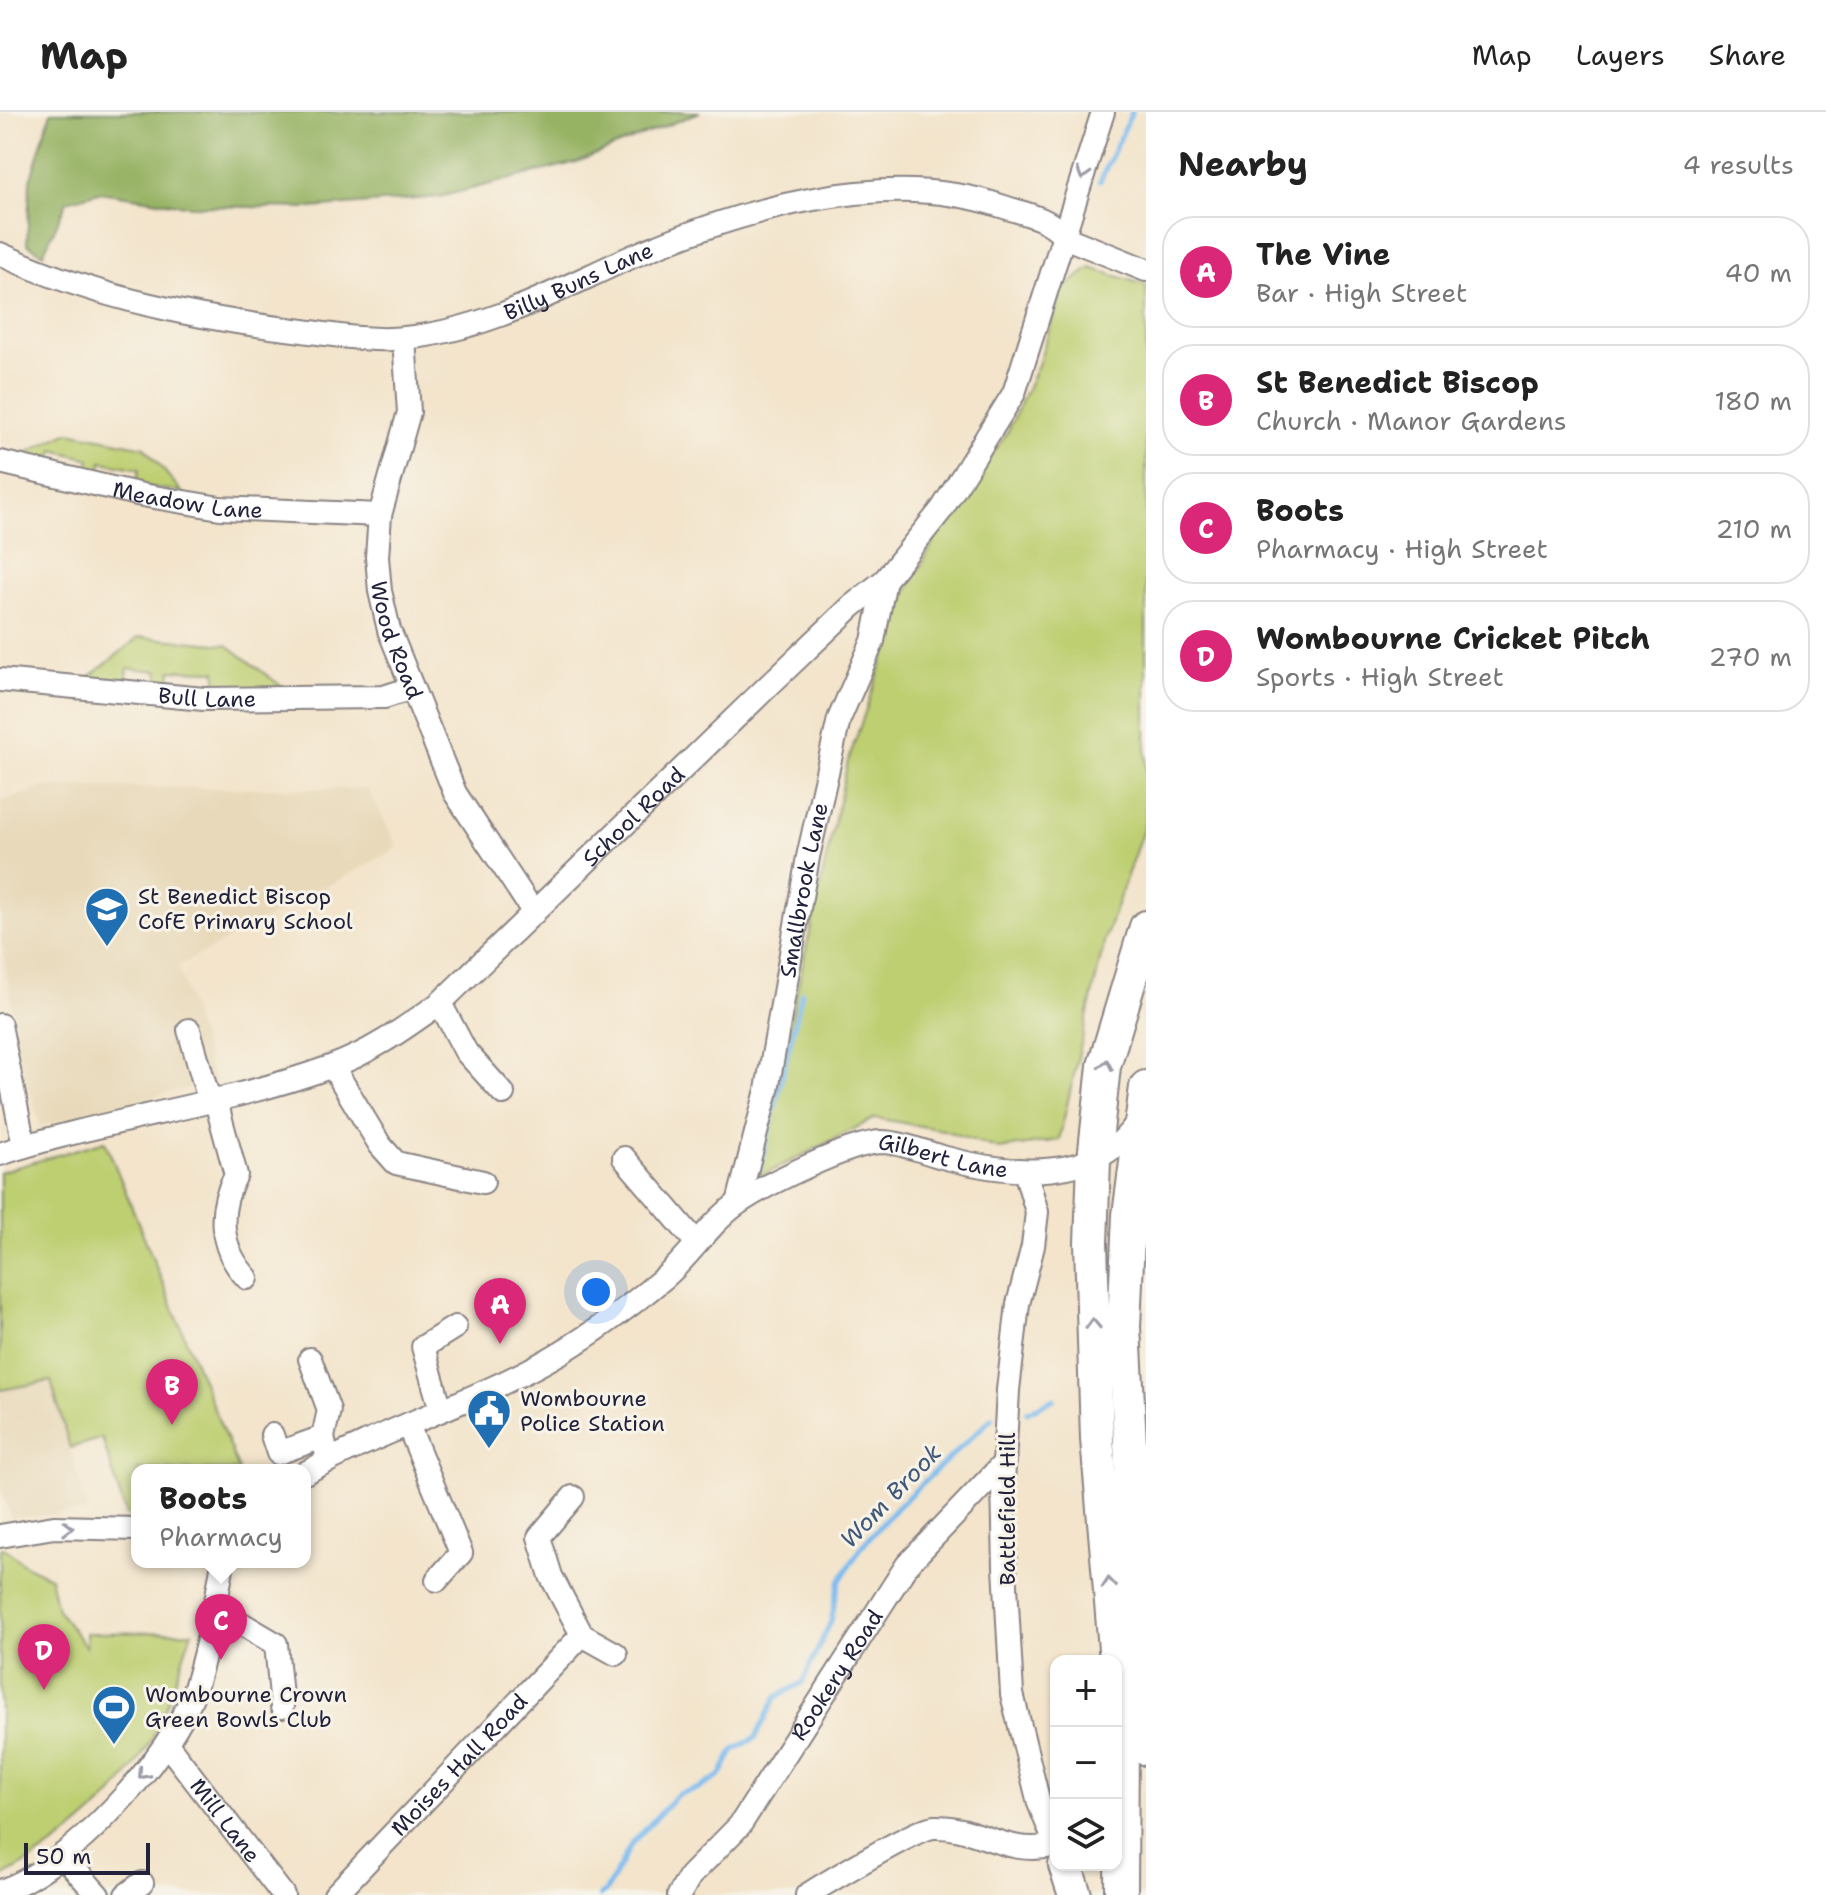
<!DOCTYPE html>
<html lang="en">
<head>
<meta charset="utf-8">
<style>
	body { margin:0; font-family:"Shantell Sans",sans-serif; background:#f2f2f2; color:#222 }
	.controls { position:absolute; right:24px; bottom:24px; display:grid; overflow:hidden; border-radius:16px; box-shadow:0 2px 6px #0004 }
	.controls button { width:72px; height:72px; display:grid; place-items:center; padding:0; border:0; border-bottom:2px solid #e0e0e0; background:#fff; color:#222; font:40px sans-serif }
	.scale { position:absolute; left:24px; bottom:20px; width:126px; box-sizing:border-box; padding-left:8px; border:4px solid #22223b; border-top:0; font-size:22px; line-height:28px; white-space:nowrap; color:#22223b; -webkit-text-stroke:6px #f7f3e8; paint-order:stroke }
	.you { position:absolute; left:596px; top:1180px; width:28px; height:28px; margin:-20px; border:6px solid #fff; border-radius:50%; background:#1a73e8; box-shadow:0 0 0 12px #1a73e833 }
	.badge { display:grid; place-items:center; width:52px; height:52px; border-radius:50%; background:#db2777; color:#fff; font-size:26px; font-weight:700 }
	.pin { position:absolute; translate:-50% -66px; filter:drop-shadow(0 2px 4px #0008) }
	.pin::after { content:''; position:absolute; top:42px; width:28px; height:24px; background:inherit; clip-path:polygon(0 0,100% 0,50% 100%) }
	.popup { position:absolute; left:131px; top:1352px; width:180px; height:104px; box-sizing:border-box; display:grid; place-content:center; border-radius:16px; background:#fff; filter:drop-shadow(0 2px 6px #0005); font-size:26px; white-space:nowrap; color:#767676 }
	.popup b { font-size:30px; color:#222 }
	.popup::after { content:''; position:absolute; left:50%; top:100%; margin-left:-16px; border:16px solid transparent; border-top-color:#fff }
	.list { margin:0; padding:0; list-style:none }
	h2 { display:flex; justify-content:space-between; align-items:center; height:104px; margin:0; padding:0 32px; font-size:34px }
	h2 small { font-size:26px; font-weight:400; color:#767676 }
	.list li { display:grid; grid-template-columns:52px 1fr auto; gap:24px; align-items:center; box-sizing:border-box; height:112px; margin:0 16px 16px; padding:0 16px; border:2px solid #e0e0e0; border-radius:32px }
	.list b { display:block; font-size:30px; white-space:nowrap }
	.list p { margin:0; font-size:26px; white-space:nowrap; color:#767676 }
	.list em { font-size:26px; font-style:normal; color:#767676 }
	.icon { flex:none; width:44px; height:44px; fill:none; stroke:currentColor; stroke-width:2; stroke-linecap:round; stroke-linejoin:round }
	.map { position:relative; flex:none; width:1146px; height:1783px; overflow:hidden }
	header { display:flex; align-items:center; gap:48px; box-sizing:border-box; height:112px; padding:0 40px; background:#fff; border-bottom:2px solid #e0e0e0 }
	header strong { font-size:38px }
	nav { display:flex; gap:44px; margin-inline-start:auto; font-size:28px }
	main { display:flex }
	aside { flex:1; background:#fff }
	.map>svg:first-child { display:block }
	.built { fill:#e8d9ba }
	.green { fill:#becf72; stroke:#707856; stroke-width:2 }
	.forest { fill:#96b264; stroke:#5c6a50; stroke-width:2 }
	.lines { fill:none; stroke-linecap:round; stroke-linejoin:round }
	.stream { stroke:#7cbcf0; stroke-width:5 }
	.minor-casing { stroke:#8a8383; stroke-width:26 }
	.highway-casing { stroke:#8a8383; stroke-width:36 }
	.minor { stroke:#fff; stroke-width:22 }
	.highway { stroke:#fff; stroke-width:32 }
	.oneway { stroke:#9c9ca7 }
	.labels { text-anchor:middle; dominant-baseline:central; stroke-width:6; stroke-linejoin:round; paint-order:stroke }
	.street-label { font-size:22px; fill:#22223b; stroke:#f7f3e8 }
	.poi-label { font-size:22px; fill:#22223b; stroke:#f7f3e8; text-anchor:start }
	.water-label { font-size:24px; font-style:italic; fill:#42587a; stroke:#f7f3e8 }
</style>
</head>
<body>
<header>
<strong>Map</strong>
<nav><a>Map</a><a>Layers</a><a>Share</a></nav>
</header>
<main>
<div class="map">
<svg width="1146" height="1783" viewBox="0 0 1146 1783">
	<rect width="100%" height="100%" fill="#f7f3e8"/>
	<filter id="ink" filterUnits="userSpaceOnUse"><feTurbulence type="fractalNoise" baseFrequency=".0125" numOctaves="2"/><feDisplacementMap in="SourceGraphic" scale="16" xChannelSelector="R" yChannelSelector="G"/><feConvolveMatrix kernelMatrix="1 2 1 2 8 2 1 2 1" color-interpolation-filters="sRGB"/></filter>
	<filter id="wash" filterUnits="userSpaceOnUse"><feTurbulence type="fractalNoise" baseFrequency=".006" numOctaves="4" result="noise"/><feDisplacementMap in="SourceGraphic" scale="32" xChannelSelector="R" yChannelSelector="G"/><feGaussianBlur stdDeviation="1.8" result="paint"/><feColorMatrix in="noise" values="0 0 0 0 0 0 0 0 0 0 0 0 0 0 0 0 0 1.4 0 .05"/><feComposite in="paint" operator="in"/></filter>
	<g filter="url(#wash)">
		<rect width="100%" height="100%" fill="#f3e4cb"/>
		<g class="built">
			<polygon points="44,675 368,677 398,736 178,854 214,969 40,1014 20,944 0,818 0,690"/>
			<polygon points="51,1269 88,1399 11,1406 0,1372 0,1278"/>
		</g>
		<g class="green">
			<polygon points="1090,156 1146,173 1146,709 1105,827 1059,1028 999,1037 943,1018 875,1006 762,1064 752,1051 767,1013 848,649 907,480 938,422 1007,321 1038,253 1062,178"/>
			<polygon points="69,320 144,335 182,380 136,373 139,357 102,350 99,366 86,362 90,347 54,338 50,353 20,344"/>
			<polygon points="139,525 227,533 284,576 216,578 216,559 171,558 170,578 158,576 159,559 128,556 126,573 82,571"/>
			<polygon points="105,1029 239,1358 137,1358 137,1403 126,1403 102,1326 70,1336 51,1269 0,1278 0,1060"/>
			<path d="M4,1436L25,1453L50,1465L57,1497L86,1535V1521L192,1520C180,1552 171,1588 156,1619C123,1684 63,1733 0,1766V1437Z"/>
		</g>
		<polygon class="forest" points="51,0 700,0 577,50 439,85 312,96 192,94 99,80 67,89 43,142 27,132 30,69"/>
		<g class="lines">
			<g class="stream">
				<polyline points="1100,69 1132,0"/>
				<polyline points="760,1057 802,881"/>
				<polyline points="1027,1300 1054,1287"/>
				<polyline points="600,1783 606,1779 632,1731 678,1682 700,1676 720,1664 734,1638 756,1625 776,1585 802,1571 831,1509 839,1470 863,1433 896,1396 992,1306"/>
			</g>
		</g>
	</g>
	<g filter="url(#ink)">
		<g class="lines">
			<g class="minor-casing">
				<g id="minor">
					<path id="s1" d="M0,142C95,186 199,207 303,219C335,223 373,230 405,226C487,218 557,178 631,145C739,98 884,55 1001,94C1021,101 1052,106 1064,125L1146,158"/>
					<path id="s2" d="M404,227L409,300L380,403L377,445L380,479L389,518L455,681L534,801"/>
					<path id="s3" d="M0,350L142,383L220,396L380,403"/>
					<path id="s4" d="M0,568L204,587L384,585L412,576"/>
					<polyline points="440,891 466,940 503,981"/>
					<polyline points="0,913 24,1034"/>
					<polyline points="189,918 209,988"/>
					<polyline points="333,955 380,1033 396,1051 483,1070"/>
					<path d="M215,986L236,1063C217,1098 219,1136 247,1166"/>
					<path id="s5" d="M0,1042C108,1006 223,994 330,955C371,941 406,915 440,891L764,578L852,494L885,468L942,397L1014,281L1103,0"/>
					<polyline points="624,1046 696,1130"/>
					<path id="s6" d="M738,1091L767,978L808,745L839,607L873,529L885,468"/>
					<polyline points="310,1247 329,1298 323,1325 328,1349"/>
					<polyline points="441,1298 423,1235 455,1215"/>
					<polyline points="408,1313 461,1441 437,1468"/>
					<polyline points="272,1323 278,1341 323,1325"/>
					<path id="s7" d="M305,1361C382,1318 469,1292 546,1249C589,1225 628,1196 665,1165C691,1143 709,1112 737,1092C764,1073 850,1031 881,1030C902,1030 926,1041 946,1046C1009,1063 1099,1072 1138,1009"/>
					<polyline points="573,1385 539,1425 551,1464 582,1523 616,1542"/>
					<polyline points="0,1424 54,1415 137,1417"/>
					<polyline points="215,1496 276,1532 282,1595"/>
					<path id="s8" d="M167,1632L283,1783"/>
					<polyline points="62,1743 98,1783"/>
					<path d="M0,1779C66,1760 174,1642 195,1576C208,1535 216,1492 223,1450"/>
					<polyline points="126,1783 142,1771"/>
					<path id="s9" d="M335,1783L582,1523"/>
					<path id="s10" d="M679,1783L690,1764L740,1713L907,1453L1005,1350"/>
					<path d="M807,1783C826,1771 917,1716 934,1715C977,1713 1007,1746 1056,1733L1039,1691L1012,1582L1005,1455L1003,1372L1008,1278L1018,1192L1033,1134L1037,1100L1025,1059"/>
				</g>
			</g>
			<g class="highway-casing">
				<g id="highway">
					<polyline points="1146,975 1129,1103 1124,1215 1146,1637"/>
					<polyline points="1116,1549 1097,1327 1091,1131 1094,1048 1104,954 1146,815"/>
					<polyline points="1116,1552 1122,1628 1121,1783"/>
					<polyline points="1065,1753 1075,1783"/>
				</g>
			</g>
			<use href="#minor" class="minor"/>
			<use href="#highway" class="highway"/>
		</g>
		<defs><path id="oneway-chevron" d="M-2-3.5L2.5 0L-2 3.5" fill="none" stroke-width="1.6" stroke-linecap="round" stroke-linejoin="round" transform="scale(2)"/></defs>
		<g class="oneway">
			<use href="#oneway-chevron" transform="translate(1083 62) rotate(107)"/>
			<use href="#oneway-chevron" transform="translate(1106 953) rotate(-79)"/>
			<use href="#oneway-chevron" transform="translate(1093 1212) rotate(-92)"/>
			<use href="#oneway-chevron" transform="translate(68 1416) rotate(1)"/>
			<use href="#oneway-chevron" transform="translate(1109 1471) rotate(-95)"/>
			<use href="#oneway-chevron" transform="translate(143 1662) rotate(133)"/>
		</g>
	</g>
	<defs>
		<g id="school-pin" transform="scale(2.3)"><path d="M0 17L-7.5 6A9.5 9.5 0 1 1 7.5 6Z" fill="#1f6fb2" stroke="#f7f3e8"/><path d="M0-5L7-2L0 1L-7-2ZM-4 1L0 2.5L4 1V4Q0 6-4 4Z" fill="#fff"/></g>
		<g id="civic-pin" transform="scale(2.3)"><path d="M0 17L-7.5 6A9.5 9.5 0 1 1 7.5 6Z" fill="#1f6fb2" stroke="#f7f3e8"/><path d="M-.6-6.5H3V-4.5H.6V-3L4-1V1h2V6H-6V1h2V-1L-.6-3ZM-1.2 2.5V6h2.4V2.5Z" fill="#fff"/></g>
		<g id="stadium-pin" transform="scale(2.3)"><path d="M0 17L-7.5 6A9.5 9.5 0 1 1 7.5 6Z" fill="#1f6fb2" stroke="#f7f3e8"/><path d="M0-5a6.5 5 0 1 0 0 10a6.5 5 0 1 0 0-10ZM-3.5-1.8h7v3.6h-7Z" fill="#fff"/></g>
	</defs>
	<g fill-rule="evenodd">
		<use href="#school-pin" x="107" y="797"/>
		<use href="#civic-pin" x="489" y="1299"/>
		<use href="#stadium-pin" x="114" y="1595"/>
	</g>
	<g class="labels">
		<g class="street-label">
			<text stroke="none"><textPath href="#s1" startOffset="600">Billy Buns Lane</textPath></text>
			<text stroke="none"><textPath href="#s3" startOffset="192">Meadow Lane</textPath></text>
			<text stroke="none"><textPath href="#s2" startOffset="308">Wood Road</textPath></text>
			<text stroke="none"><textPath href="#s4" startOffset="208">Bull Lane</textPath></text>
			<text stroke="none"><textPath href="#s5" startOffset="738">School Road</textPath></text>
			<text stroke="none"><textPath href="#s6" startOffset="320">Smallbrook Lane</textPath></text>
			<text stroke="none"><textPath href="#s7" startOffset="736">Gilbert Lane</textPath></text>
			<text transform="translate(1007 1397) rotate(-90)">Battlefield Hill</text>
			<text stroke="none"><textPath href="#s10" startOffset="272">Rookery Road</textPath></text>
			<text stroke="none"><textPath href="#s9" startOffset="180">Moises Hall Road</textPath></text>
			<text stroke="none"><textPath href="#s8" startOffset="96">Mill Lane</textPath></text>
		</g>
		<g class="poi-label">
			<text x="138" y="784">St Benedict Biscop<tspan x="138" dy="25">CofE Primary School</tspan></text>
			<text x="520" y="1286">Wombourne<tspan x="520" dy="25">Police Station</tspan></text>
			<text x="145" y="1582">Wombourne Crown<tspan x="145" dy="25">Green Bowls Club</tspan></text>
		</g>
		<g class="water-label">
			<text transform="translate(891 1384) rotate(-46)">Wom Brook</text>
		</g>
	</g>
</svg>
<div class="controls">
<button>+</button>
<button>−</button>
<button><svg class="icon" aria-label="layers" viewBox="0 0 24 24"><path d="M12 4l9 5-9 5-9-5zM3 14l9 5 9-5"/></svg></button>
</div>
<div class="scale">50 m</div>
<div class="you"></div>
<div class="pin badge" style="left:500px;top:1232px">A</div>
<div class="pin badge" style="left:172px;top:1313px">B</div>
<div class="pin badge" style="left:221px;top:1548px">C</div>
<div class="popup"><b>Boots</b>Pharmacy</div>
<div class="pin badge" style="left:44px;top:1578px">D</div>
</div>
<aside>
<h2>Nearby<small>4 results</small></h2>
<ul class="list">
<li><span class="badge">A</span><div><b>The Vine</b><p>Bar · High Street</p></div><em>40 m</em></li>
<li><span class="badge">B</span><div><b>St Benedict Biscop</b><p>Church · Manor Gardens</p></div><em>180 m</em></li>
<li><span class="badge">C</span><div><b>Boots</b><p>Pharmacy · High Street</p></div><em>210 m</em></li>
<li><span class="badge">D</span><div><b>Wombourne Cricket Pitch</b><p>Sports · High Street</p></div><em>270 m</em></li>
</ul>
</aside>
</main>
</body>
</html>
